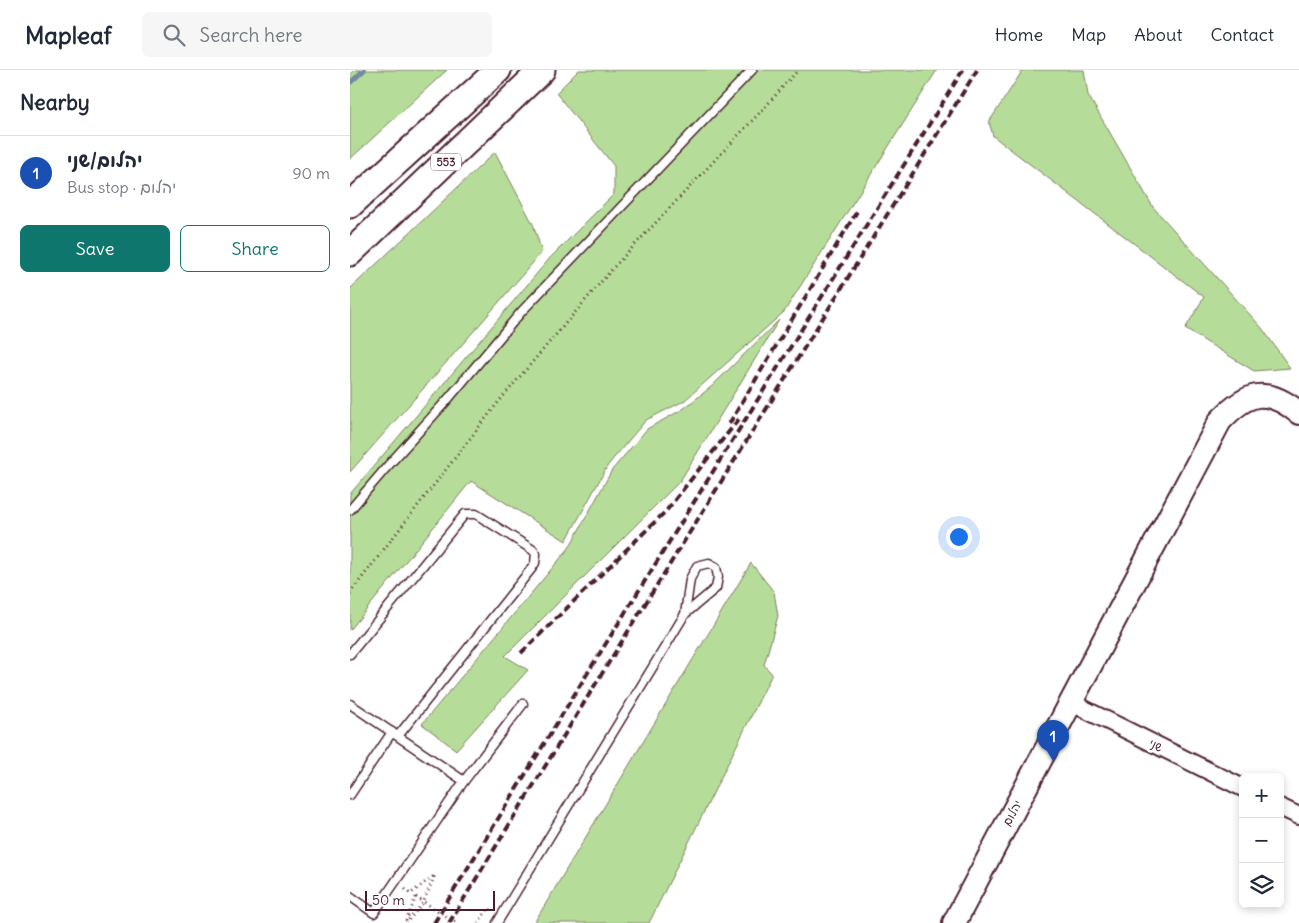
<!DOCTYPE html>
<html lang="en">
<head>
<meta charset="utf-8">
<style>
	body { margin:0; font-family:Delius,"Playpen Sans Hebrew",sans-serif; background:#f6f6f7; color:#1f2937 }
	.controls { position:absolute; right:15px; bottom:15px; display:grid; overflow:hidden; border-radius:8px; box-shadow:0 2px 8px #0003 }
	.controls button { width:45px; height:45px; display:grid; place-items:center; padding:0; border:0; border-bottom:1px solid #e0e1e3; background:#fff; color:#1f2937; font:25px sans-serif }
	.scale { position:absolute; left:15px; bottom:12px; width:130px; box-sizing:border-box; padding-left:5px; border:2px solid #4a1f2b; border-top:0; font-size:14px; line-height:18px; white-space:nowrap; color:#4a1f2b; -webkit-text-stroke:4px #fff; paint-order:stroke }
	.you { position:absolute; left:608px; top:466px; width:18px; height:18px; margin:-12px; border:4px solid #fff; border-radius:50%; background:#1a73e8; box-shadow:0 0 0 8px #1a73e833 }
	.badge { display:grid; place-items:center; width:32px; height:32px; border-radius:50%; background:#0f766e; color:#fff; font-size:16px; font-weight:700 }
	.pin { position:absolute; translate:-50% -41px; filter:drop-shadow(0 1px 2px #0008) }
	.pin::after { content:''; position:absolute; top:26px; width:18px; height:15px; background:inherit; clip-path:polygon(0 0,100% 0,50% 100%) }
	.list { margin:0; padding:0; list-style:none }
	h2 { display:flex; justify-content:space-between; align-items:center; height:65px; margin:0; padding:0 20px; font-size:21px }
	h2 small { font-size:16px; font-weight:400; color:#747a83 }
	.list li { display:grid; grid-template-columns:32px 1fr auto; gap:15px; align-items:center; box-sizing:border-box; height:75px; padding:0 20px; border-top:1px solid #e0e1e3 }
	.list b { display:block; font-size:19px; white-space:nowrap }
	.list p { margin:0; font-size:16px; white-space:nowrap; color:#747a83 }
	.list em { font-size:16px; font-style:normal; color:#747a83 }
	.actions { display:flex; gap:10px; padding:15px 20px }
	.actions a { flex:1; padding:11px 0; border:1px solid #0f766e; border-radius:8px; text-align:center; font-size:18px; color:#0f766e }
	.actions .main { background:#0f766e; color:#fff }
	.icon { flex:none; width:28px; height:28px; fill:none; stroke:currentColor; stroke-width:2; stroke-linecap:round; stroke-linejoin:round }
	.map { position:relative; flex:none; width:949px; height:853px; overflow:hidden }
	header { display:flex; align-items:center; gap:30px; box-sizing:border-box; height:70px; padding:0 25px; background:#fff; border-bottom:1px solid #e0e1e3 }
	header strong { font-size:24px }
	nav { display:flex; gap:28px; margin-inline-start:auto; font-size:18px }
	.search { width:350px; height:45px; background:#f6f6f7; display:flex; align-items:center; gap:12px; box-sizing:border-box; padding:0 18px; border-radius:8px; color:#747a83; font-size:19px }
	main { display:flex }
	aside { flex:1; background:#fff }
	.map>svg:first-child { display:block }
	.green { fill:#b5dd99; stroke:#807e62 }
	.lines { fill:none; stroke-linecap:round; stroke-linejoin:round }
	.stream { stroke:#728aa0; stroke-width:5 }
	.service-casing { stroke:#4a1f2b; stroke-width:11 }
	.minor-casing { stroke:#4a1f2b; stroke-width:20 }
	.secondary-casing { stroke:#4a1f2b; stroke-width:26 }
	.primary-casing { stroke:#4a1f2b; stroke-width:29 }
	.path { stroke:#4a1f2b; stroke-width:3; stroke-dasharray:1 4; stroke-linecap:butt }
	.service { stroke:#fff; stroke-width:8 }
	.minor { stroke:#fff; stroke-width:16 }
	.secondary { stroke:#fff; stroke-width:22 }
	.primary { stroke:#fff; stroke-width:25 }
	.rail { stroke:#4a1f2b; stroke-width:4; stroke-dasharray:8 4; stroke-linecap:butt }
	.path-bridge { stroke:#4a1f2b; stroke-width:3; stroke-dasharray:1 4; stroke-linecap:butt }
	.labels { text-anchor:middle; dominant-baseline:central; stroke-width:5; stroke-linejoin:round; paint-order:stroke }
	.shield { fill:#fff; stroke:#80626b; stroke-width:1 }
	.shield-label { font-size:11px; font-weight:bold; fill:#4a1f2b }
	.street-label { font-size:12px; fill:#4a1f2b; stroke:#fff }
</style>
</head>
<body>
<header>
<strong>Mapleaf</strong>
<div class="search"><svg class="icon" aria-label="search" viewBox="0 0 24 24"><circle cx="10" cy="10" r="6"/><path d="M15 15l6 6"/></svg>Search here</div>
<nav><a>Home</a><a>Map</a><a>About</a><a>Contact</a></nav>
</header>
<main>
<aside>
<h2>Nearby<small></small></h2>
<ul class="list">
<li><span class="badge" style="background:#1a4fb4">1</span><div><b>יהלום/שני</b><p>Bus stop · יהלום</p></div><em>90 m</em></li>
</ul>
<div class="actions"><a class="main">Save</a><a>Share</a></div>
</aside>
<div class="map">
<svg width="949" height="853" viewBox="0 0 949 853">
	<rect width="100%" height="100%" fill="#fff"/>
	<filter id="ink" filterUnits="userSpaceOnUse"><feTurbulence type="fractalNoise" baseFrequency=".02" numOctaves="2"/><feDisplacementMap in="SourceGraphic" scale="10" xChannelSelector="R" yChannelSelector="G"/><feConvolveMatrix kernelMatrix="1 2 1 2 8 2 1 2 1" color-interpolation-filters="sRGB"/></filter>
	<g filter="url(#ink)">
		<g class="green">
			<polygon points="5,0 97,0 0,89 0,5"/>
			<polygon points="229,0 587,0 434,242 334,331 296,350 258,395 216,471 121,411 0,560 0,424 200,188 264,124 264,96 206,23"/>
			<polygon points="673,0 734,0 738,25 803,137 912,258 940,298 904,301 835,259 854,227 643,66 639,52"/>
			<polygon points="145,82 183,154 192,182 131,253 0,402 0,219"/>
			<polygon points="429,250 330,411 155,586 178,600 106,680 72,654 219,478 262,400 297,359 333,339 361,317"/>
			<polygon points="401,493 424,522 428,546 414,595 422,604 299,853 184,853"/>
		</g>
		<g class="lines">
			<polyline class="stream" points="0,13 14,0"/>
			<g class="service-casing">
				<g id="service">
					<polyline points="0,440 35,399 99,328 172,241 402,0"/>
					<polyline points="0,584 115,444 126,444 183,480 186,484 185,493 182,498 48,666"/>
					<polyline points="0,634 114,711 24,843 0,826"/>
					<polyline points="114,711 173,634"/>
					<polyline points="0,725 42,662"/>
					<polyline points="147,853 335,544 366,518 368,507 366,497 359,493 347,496 340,509 335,544"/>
				</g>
			</g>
			<g class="minor-casing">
				<g id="minor">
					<polyline points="720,632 893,718"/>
					<polyline points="930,737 949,746"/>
				</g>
			</g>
			<g class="secondary-casing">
				<path id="secondary" d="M604,853L870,351C897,322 916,316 949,343"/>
			</g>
			<g class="primary-casing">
				<g id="primary">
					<polyline points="0,135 148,0"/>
					<polyline points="0,183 192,0"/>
				</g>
			</g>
			<g class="path">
				<polyline points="0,523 150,330 263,198 416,36 448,0"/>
				<polyline points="55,819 60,824 85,805 73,833 56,853"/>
				<polyline points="56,851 66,827"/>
				<polyline points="128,853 139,838 142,841"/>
			</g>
			<use href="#service" class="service"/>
			<use href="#minor" class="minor"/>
			<use href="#secondary" class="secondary"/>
			<use href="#primary" class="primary"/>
			<g class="rail">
				<polyline points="379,354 509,138"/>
				<polyline points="171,583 316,441 389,349"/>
				<polyline points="84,853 245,591 613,0"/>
				<polyline points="99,853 256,597 627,0"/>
			</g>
			<polyline class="path-bridge" points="66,827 107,853"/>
		</g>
	</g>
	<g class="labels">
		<rect class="shield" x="81" y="83.5" width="30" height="17" rx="4"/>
		<g class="shield-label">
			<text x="96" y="92">553</text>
		</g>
		<g class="street-label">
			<text transform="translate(806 675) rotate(26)">שני</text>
			<text transform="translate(662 743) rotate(-62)">יהלום</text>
		</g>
	</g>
</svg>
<div class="controls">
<button>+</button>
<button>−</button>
<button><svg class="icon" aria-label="layers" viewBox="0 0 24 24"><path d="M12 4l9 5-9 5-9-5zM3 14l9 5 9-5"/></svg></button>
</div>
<div class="scale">50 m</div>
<div class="you"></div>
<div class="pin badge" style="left:703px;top:691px;background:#1a4fb4">1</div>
</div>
</main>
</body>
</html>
